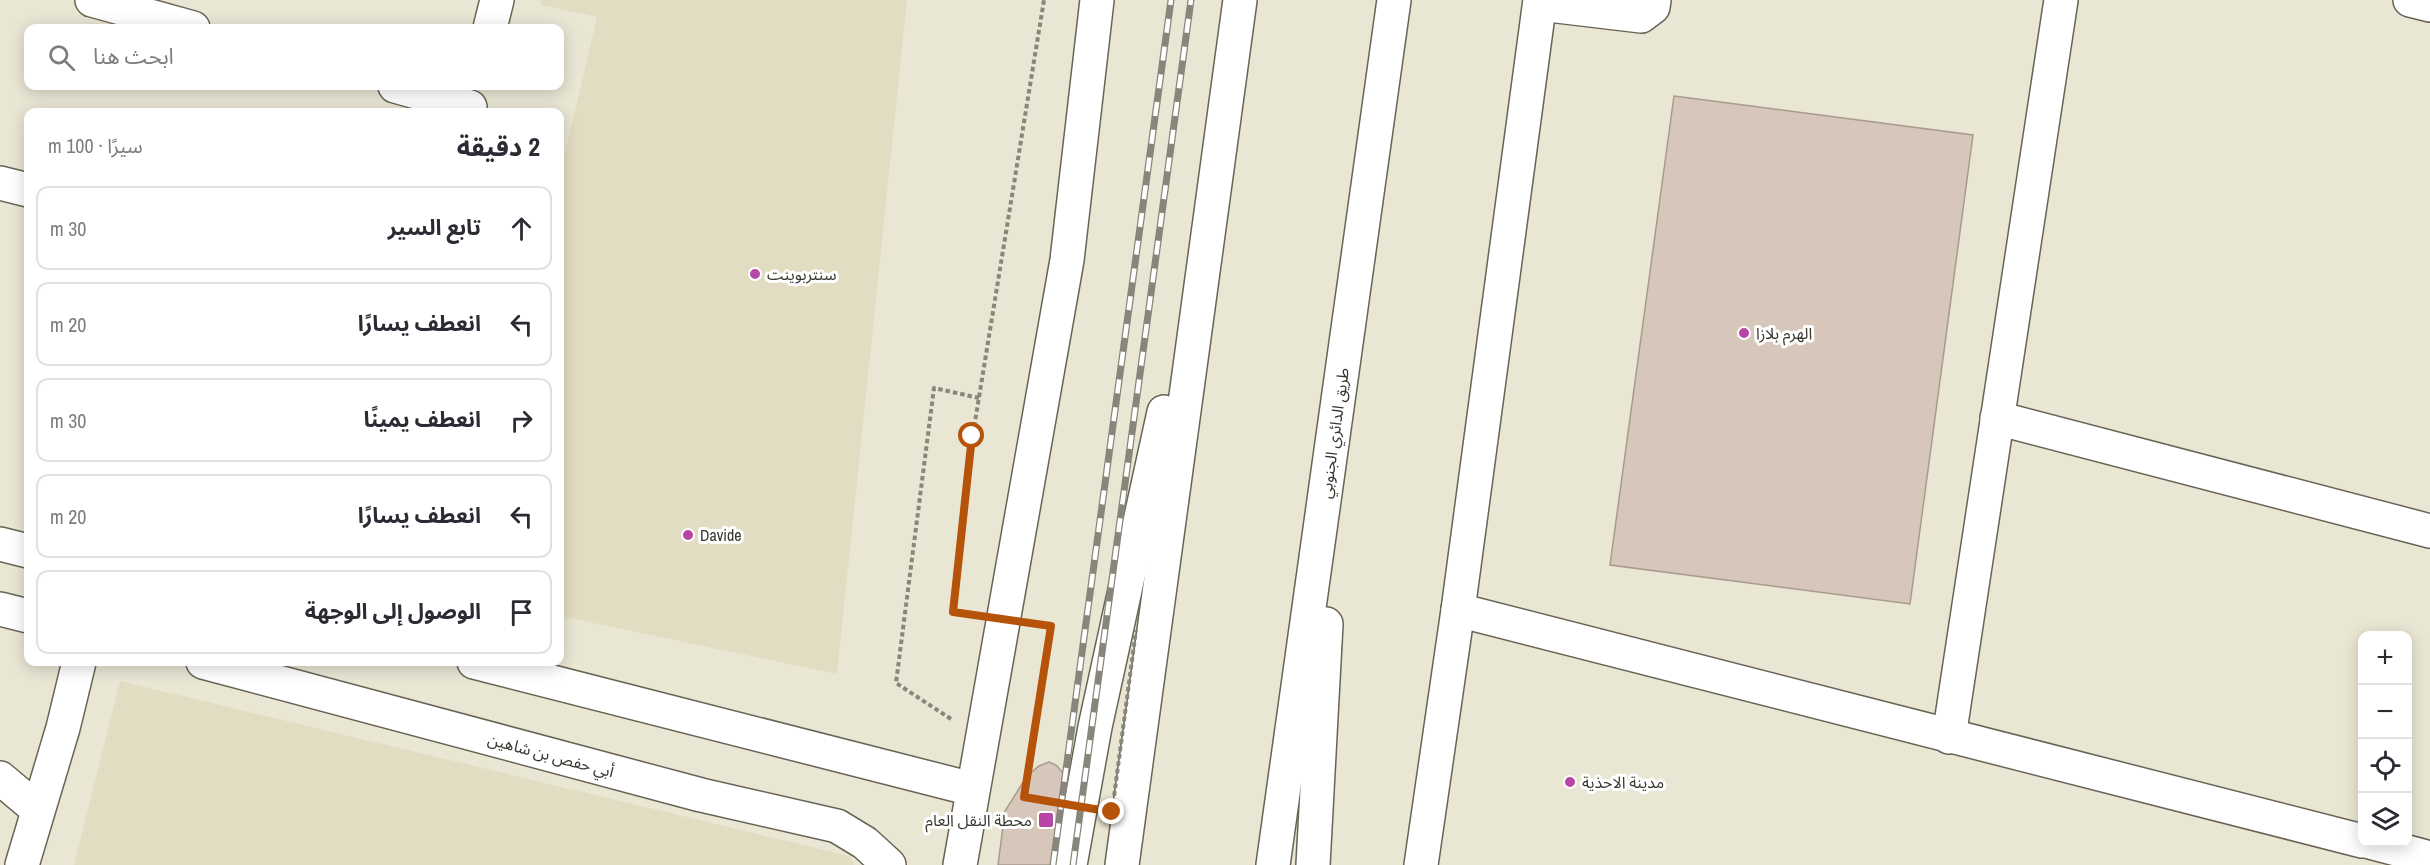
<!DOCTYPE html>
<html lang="ar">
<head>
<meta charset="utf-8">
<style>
	body { margin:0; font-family:"Archivo Narrow","Noto Sans Arabic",sans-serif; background:#f7f7f7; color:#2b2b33; direction:rtl }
	.controls { position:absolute; right:18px; bottom:18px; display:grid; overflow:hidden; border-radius:12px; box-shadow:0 3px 15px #0003 }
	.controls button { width:54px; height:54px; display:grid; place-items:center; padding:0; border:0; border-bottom:2px solid #e1e1e2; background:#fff; color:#2b2b33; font:30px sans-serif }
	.stop { position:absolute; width:18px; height:18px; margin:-14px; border:4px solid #b45309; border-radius:50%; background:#fff }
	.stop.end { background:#b45309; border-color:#fff; box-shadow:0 2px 6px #0008 }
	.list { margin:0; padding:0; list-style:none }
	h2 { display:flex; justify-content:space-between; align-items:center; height:78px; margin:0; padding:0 24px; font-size:26px }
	h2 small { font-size:20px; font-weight:400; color:#7c7c81 }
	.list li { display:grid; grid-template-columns:39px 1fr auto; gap:18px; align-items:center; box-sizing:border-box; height:84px; margin:0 12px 12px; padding:0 12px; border:2px solid #e1e1e2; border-radius:12px }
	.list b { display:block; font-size:22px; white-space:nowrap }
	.list em { font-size:20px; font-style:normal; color:#7c7c81 }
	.icon { flex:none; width:33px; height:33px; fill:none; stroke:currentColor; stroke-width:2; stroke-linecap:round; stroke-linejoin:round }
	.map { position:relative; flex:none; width:2430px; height:865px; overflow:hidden; direction:ltr }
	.search { position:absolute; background:#fff; box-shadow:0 3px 15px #0003; left:24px; top:24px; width:540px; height:66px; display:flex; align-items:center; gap:15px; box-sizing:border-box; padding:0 21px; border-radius:12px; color:#7c7c81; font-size:22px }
	.panel { position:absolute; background:#fff; box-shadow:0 3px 15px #0003; left:24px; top:108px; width:540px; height:558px; border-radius:12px; direction:rtl }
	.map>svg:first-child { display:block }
	.built { fill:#e2dcc3 }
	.building { fill:#d6c7ba; stroke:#a89a8d; stroke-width:1.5 }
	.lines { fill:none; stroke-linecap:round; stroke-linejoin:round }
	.minor-casing { stroke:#686455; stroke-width:36 }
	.major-casing { stroke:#686455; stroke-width:36 }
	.highway-casing { stroke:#686455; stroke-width:36 }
	.path { stroke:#89877b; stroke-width:4; stroke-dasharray:4.5 3; stroke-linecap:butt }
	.minor { stroke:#fff; stroke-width:33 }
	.major { stroke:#fff; stroke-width:33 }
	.highway { stroke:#fff; stroke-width:33 }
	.rail-casing { stroke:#88867a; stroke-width:7 }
	.rail { stroke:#fff; stroke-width:4.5; stroke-dasharray:14; stroke-linecap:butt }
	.path-bridge { stroke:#89877b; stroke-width:4; stroke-dasharray:4.5 3; stroke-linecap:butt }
	.route { stroke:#b45309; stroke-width:8 }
	.poi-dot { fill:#b747a4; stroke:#fff; stroke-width:2 }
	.labels { text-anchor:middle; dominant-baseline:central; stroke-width:6; stroke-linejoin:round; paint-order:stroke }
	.poi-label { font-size:16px; fill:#37362f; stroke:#fff; text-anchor:start }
	.street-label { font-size:16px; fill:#37362f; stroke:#fff }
</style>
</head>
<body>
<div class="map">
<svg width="2430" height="865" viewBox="0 0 2430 865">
	<rect width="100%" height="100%" fill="#eae6d4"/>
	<g class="built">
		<polygon points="542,0 907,0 837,674 560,616 560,175 597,17 541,5"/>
		<polygon points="120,681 849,856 854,865 74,865"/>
	</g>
	<g class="building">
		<polygon points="1674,96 1973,135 1910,604 1610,565"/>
		<polygon points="1049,762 1056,765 1075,786 1087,865 998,865 1005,811 1027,776 1039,766"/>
	</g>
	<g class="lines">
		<g class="minor-casing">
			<g id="minor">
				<polyline points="92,0 193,28"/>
				<polyline points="2410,0 2430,5"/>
				<polyline points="1540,4 1641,16 1653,7 1654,0"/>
				<polyline points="490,28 497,0"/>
				<polyline points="395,86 470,107"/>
				<polyline points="0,183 28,190"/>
				<polyline points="1997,418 2430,531"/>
				<polyline points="0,544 28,551"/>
				<polyline points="0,609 28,616"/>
				<polyline points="1458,610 2362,841"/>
				<polyline points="203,662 701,795 837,826 865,843 889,865"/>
				<polyline points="474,662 972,789"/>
				<polyline points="1949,737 2061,0"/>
				<polyline points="0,778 37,809"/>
				<polyline points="2370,842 2430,858"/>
				<polyline points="22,865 63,728 79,662"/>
				<polyline points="1421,865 1458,610 1540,0"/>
			</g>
		</g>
		<g class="major-casing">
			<polyline id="major" points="960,865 1067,260 1097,0"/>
		</g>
		<g class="highway-casing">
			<g id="highway">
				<polyline points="1070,865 1095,727 1164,412"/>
				<polyline points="1122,865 1240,0"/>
				<polyline points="1273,865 1394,0"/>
				<polyline points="1313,865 1326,624"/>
			</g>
		</g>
		<g class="path">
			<polyline points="973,434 1044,0"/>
			<polyline points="951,719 896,683 934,388 979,398"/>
		</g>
		<use href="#minor" class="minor"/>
		<use href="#major" class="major"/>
		<use href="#highway" class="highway"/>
		<g class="rail-casing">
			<g id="rail">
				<polyline points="1053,865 1171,0"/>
				<polyline points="1073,865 1191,0"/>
			</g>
		</g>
		<use href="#rail" class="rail"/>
		<polyline class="path-bridge" points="972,436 953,612 1051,626 1024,797 1112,812 1136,630"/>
	</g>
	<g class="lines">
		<polyline class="route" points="972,436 953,612 1051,626 1024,797 1112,812"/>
	</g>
	<g class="poi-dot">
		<circle cx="755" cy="274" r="6"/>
		<circle cx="1744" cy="333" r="6"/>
		<circle cx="688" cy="535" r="6"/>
		<circle cx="1570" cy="782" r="6"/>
		<rect x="1038" y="812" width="16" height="16" rx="3"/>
	</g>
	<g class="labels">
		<g class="poi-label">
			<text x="767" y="274">سنتربوينت</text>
			<text x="1756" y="333">الهرم بلازا</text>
			<text x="700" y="535">Davide</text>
			<text x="1582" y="782">مدينة الاحذية</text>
			<text x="1032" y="820" text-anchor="end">محطة النقل العام</text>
		</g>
		<g class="street-label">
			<text transform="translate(1334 433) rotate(-82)">طريق الدائري الجنوبي</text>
			<text transform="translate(551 755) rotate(15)">أبي حفص بن شاهين</text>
		</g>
	</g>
</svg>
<div class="controls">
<button>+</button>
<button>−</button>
<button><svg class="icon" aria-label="locate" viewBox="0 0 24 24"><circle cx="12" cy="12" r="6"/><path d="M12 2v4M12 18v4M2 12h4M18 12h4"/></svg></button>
<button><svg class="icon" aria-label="layers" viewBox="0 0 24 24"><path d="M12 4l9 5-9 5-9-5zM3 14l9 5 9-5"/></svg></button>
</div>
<div class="stop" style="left:972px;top:436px"></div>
<div class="stop end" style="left:1112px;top:812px"></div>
<div class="search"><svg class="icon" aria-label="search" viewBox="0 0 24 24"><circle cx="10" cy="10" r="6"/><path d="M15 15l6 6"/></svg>ابحث هنا</div>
<section class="panel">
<h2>2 دقيقة<small>سيرًا · 100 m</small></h2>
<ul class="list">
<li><svg class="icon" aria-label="ahead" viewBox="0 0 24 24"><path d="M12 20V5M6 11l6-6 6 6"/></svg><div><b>تابع السير</b></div><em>30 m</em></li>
<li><svg class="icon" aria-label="left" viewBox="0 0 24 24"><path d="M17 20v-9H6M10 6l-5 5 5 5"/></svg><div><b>انعطف يسارًا</b></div><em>20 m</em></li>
<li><svg class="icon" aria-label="right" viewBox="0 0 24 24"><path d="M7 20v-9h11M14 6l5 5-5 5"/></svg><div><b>انعطف يمينًا</b></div><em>30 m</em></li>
<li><svg class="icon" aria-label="left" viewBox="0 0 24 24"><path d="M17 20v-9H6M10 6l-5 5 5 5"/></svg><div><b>انعطف يسارًا</b></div><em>20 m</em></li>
<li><svg class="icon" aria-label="arrive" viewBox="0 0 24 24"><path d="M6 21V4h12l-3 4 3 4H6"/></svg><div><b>الوصول إلى الوجهة</b></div></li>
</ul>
</section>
</div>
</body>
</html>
